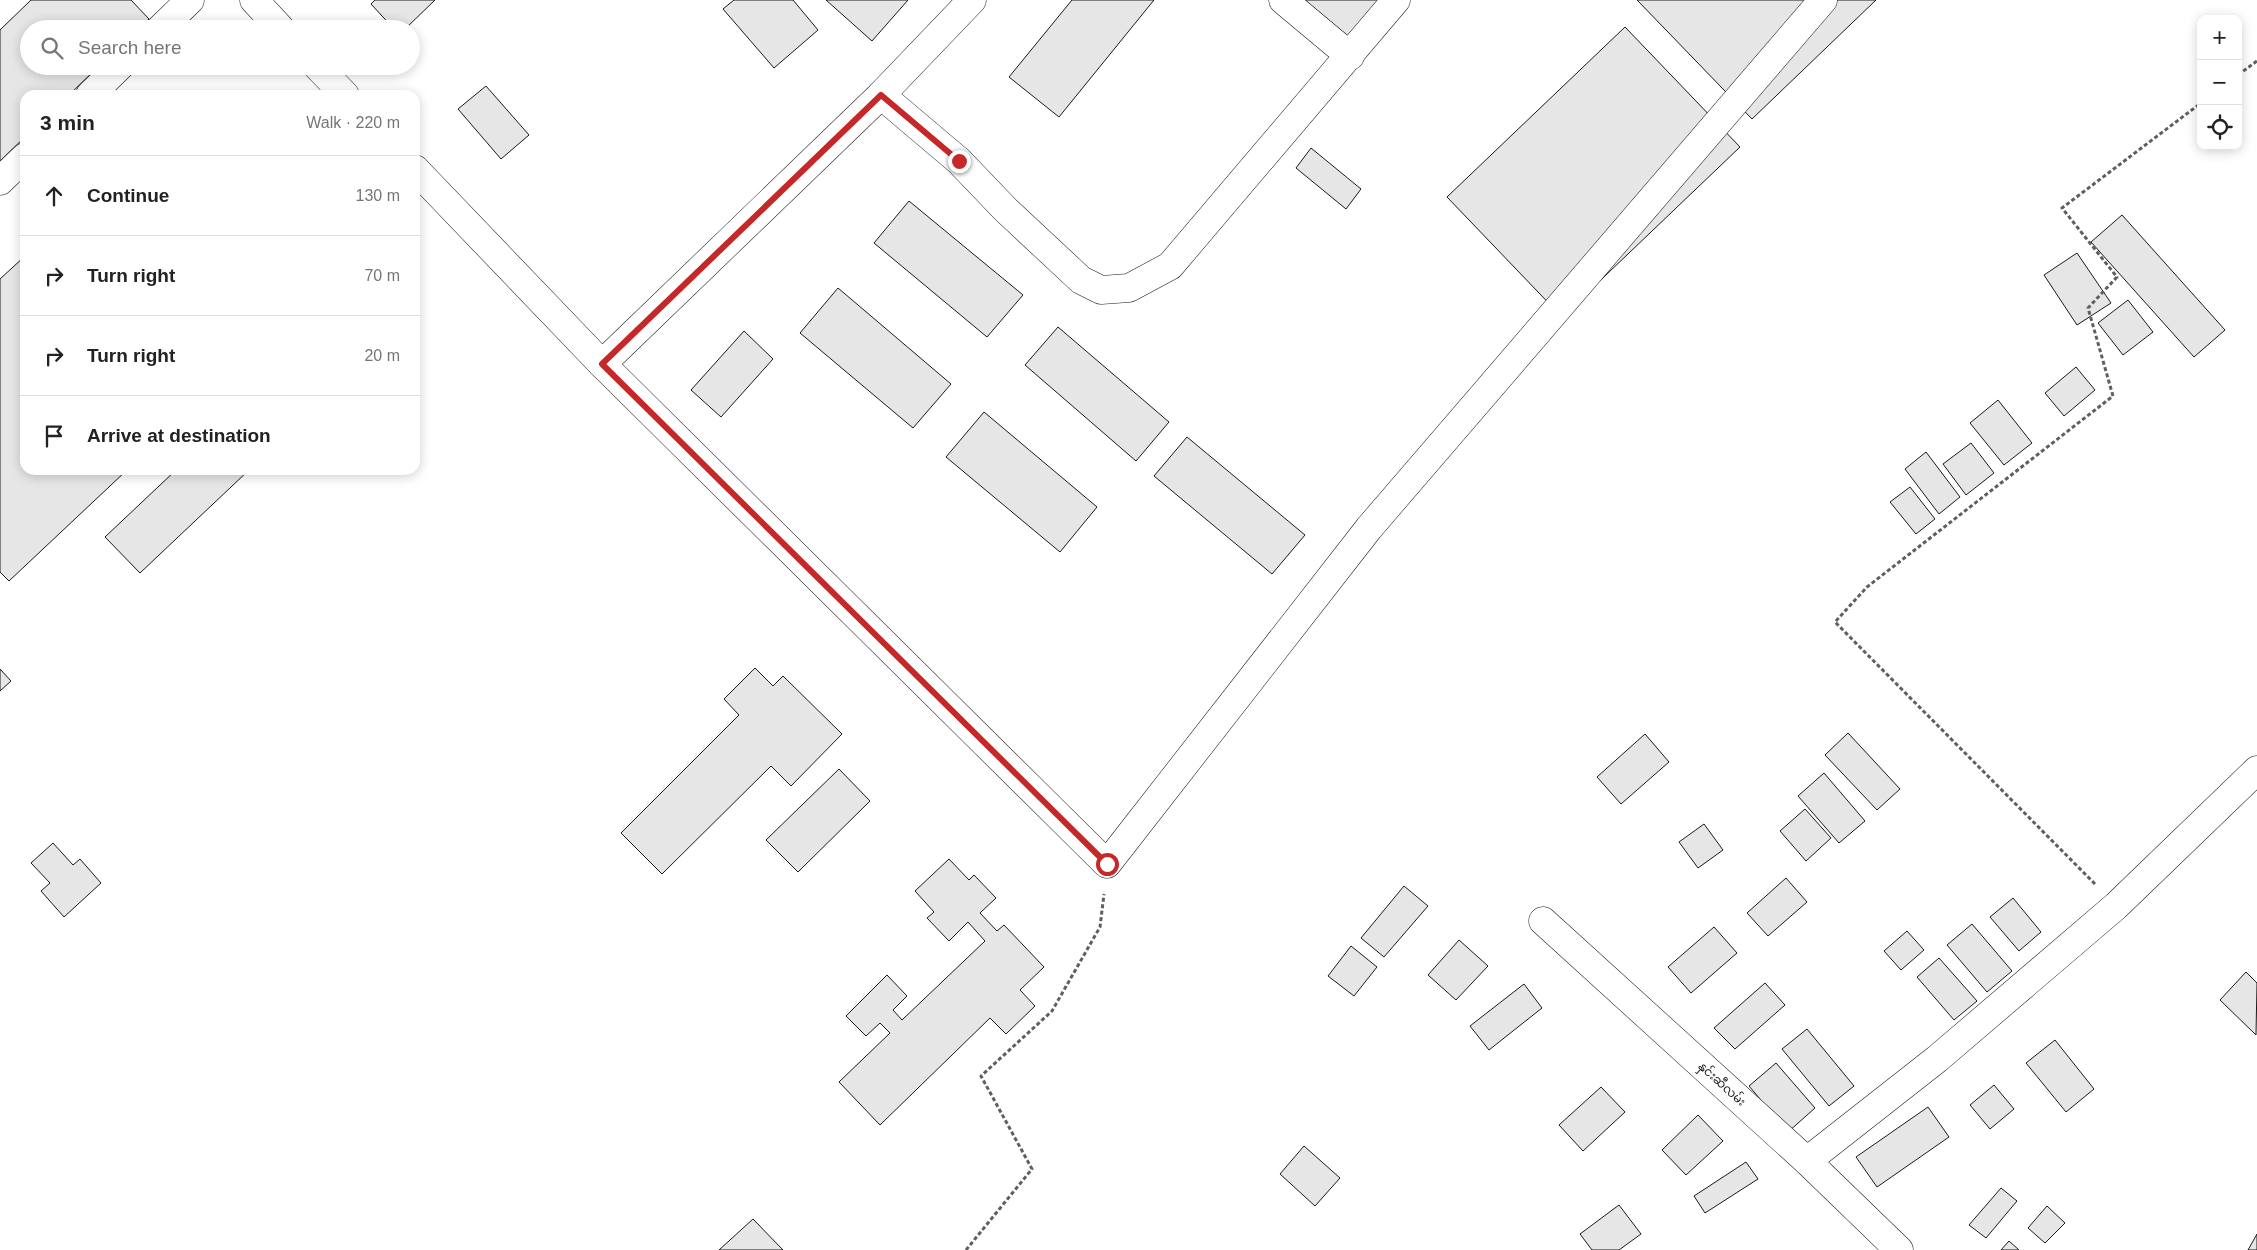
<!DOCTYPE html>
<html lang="en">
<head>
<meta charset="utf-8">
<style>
	body { margin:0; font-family:Arial,"Noto Sans Myanmar",sans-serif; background:#f6f6f6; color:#222 }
	.controls { position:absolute; right:15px; top:15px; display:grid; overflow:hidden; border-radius:10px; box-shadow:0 2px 12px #0003 }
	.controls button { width:45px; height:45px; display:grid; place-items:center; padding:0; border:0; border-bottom:1px solid #e0e0e0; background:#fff; color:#222; font:25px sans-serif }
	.stop { position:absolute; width:15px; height:15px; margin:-11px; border:4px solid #c62828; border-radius:50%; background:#fff }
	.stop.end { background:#c62828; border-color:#fff; box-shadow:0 1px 5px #0008 }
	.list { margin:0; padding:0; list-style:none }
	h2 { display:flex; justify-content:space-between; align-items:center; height:65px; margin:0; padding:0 20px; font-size:21px }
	h2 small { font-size:16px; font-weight:400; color:#767676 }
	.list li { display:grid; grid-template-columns:32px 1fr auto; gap:15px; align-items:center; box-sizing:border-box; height:80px; padding:0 20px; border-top:1px solid #e0e0e0 }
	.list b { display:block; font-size:19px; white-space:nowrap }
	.list em { font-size:16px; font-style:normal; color:#767676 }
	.icon { flex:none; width:28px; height:28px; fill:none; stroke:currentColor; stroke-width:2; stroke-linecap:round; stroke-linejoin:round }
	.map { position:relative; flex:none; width:2257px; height:1250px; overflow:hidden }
	.search { position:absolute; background:#fff; box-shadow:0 2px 12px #0003; left:20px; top:20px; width:400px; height:55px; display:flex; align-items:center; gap:12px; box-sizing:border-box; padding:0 18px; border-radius:28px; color:#767676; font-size:19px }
	.panel { position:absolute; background:#fff; box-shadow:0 2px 12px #0003; left:20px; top:90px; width:400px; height:385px; border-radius:15px }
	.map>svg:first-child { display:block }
	.building { fill:#e6e6e6; stroke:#1a1a1a }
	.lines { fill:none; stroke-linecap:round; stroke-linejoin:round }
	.minor-casing { stroke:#1a1a1a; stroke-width:29 }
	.path { stroke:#5f5f5f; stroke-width:3; stroke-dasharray:4 2.5; stroke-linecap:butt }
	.minor { stroke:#fff; stroke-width:28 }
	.route { stroke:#c62828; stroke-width:6 }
	.labels { text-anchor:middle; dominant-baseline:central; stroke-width:4; stroke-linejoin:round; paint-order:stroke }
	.street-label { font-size:12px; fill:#1a1a1a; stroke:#fff }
</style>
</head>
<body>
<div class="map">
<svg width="2257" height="1250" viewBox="0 0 2257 1250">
	<rect width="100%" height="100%" fill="#fff"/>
	<g class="building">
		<polygon points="31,0 131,0 149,19 138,29 29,29 29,66 99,66 69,95 25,95 25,137 0,161 0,30"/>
		<polygon points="375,0 435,0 405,29 394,29 371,4"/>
		<polygon points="734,0 793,0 818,30 774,68 723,9"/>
		<polygon points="826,0 908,0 872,41"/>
		<polygon points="1072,0 1154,0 1059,117 1009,77"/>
		<polygon points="1305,0 1381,0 1349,37"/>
		<polygon points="1637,0 1876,0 1752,119"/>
		<polygon points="1625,27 1740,147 1562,317 1447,197"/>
		<polygon points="486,86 529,135 501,159 458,109"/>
		<polygon points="1311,148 1361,189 1346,209 1296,168"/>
		<polygon points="909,201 1023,295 987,337 874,243"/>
		<polygon points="2122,215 2225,330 2194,357 2091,242"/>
		<polygon points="2077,253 2111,303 2077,325 2044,275"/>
		<polygon points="25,256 25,470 127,470 9,581 0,572 0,279"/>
		<polygon points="838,288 951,384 913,428 800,333"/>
		<polygon points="2128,300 2153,332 2123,355 2098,323"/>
		<polygon points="1058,327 1169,422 1136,461 1025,365"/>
		<polygon points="744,331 773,359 721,417 691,390"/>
		<polygon points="2076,367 2095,390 2064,416 2045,393"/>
		<polygon points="1998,400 2032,443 2004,465 1970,423"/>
		<polygon points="984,412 1097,507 1060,552 946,457"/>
		<polygon points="1187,437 1305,535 1272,574 1154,476"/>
		<polygon points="1971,443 1994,473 1966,495 1943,464"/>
		<polygon points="1926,452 1960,497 1939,514 1905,469"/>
		<polygon points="176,470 249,470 140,573 105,537"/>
		<polygon points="1910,487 1935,519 1916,534 1890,502"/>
		<polygon points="755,668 773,686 783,676 842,734 791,786 771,766 662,874 621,833 739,715 724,699"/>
		<polygon points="0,669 11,681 0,691"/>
		<polygon points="1848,733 1900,789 1877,810 1825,755"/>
		<polygon points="1645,734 1669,762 1621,804 1597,777"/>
		<polygon points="839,769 870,801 798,872 766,840"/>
		<polygon points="1824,773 1865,821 1839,843 1798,796"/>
		<polygon points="1805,809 1831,838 1806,861 1780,831"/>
		<polygon points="1704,824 1723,850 1698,868 1679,842"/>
		<polygon points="53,843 73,865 80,859 101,883 64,917 41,891 50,883 31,863"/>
		<polygon points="949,859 969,880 974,875 996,898 980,913 997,931 1004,925 1044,967 1020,990 1035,1006 1006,1034 990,1018 880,1125 839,1082 890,1033 880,1023 866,1036 846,1016 887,975 907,996 893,1010 902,1020 985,941 968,922 949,941 927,918 934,912 915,891"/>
		<polygon points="1786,878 1807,902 1768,936 1747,913"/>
		<polygon points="1404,886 1428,906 1384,957 1361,938"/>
		<polygon points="2013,898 2041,932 2019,951 1990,917"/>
		<polygon points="1972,924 2012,971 1987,992 1947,945"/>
		<polygon points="1714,927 1737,953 1691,993 1668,967"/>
		<polygon points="1907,931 1924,950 1901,970 1884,951"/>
		<polygon points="1459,940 1488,966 1456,1000 1428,975"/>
		<polygon points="1351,946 1377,967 1354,996 1328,976"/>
		<polygon points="1939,958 1977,1001 1954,1020 1917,977"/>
		<polygon points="2246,972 2257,983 2256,1035 2220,1000"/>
		<polygon points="1765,983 1785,1005 1735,1049 1714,1028"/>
		<polygon points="1524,984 1542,1008 1489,1050 1470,1026"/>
		<polygon points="1807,1029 1854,1086 1829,1106 1782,1049"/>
		<polygon points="2055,1040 2094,1089 2066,1112 2026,1063"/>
		<polygon points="1776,1063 1815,1108 1788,1132 1749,1086"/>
		<polygon points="1994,1085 2014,1109 1990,1129 1970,1105"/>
		<polygon points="1601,1087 1625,1112 1583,1151 1559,1125"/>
		<polygon points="1928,1107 1949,1137 1877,1187 1856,1157"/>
		<polygon points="1698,1115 1723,1141 1686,1175 1662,1150"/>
		<polygon points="1304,1146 1340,1178 1315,1206 1280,1174"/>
		<polygon points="1746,1162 1758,1179 1705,1213 1694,1196"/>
		<polygon points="2001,1188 2017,1201 1986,1238 1969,1225"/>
		<polygon points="1619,1205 1641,1234 1619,1250 1592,1250 1580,1234"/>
		<polygon points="2047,1206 2065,1223 2045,1243 2028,1228"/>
		<polygon points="753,1219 783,1250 719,1250"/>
		<polygon points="2257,1234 2257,1250 2248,1250"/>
		<polygon points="2009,1241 2019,1250 2001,1250"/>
	</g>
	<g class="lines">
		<g class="minor-casing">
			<g id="minor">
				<polyline points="254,0 281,29"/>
				<polyline points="1283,0 1350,56"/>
				<polyline points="160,29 190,0"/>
				<polyline points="317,66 345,95"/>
				<polyline points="90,95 120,66"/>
				<polyline points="881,95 959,161 1006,210 1081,280 1101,290 1129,288 1170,266 1396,0"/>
				<polyline points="415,169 602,364 1107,864 1369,528 1823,0"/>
				<polyline points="0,181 25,157"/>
				<polyline points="602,364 881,95 972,0"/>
				<polyline points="1543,921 1807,1161 1899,1250"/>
				<polyline points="1807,1161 1937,1059 2116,906 2257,770"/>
			</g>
		</g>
		<g class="path">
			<polyline points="2238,75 2257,61"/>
			<polyline points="2095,884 1835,622 1867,587 2113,396 2088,308 2117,277 2062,208 2201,103"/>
			<polyline points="966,1250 1032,1169 981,1076 1052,1011 1100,927 1104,894"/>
		</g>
		<use href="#minor" class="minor"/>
	</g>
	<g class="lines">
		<polyline class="route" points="959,161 881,95 602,364 1107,864"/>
	</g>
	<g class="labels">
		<g class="street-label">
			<text transform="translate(1722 1084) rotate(42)">နှင်းဆီလမ်း</text>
		</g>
	</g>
</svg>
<div class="controls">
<button>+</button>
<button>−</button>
<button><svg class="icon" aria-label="locate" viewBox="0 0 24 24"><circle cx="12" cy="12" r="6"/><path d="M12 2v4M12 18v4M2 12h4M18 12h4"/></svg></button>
</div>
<div class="stop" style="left:1107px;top:864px"></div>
<div class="stop end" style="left:959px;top:161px"></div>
<div class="search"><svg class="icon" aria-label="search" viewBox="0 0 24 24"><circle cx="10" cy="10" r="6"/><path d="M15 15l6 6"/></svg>Search here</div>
<section class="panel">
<h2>3 min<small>Walk · 220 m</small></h2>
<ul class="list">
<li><svg class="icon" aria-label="ahead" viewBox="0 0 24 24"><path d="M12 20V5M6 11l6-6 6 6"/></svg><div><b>Continue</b></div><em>130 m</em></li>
<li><svg class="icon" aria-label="right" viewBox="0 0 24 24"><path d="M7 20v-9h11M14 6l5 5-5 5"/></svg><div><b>Turn right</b></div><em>70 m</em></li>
<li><svg class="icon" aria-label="right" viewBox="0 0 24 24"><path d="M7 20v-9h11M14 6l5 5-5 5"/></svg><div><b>Turn right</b></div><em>20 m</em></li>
<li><svg class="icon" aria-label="arrive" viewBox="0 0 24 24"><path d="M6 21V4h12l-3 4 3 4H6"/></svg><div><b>Arrive at destination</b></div></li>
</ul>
</section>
</div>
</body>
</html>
